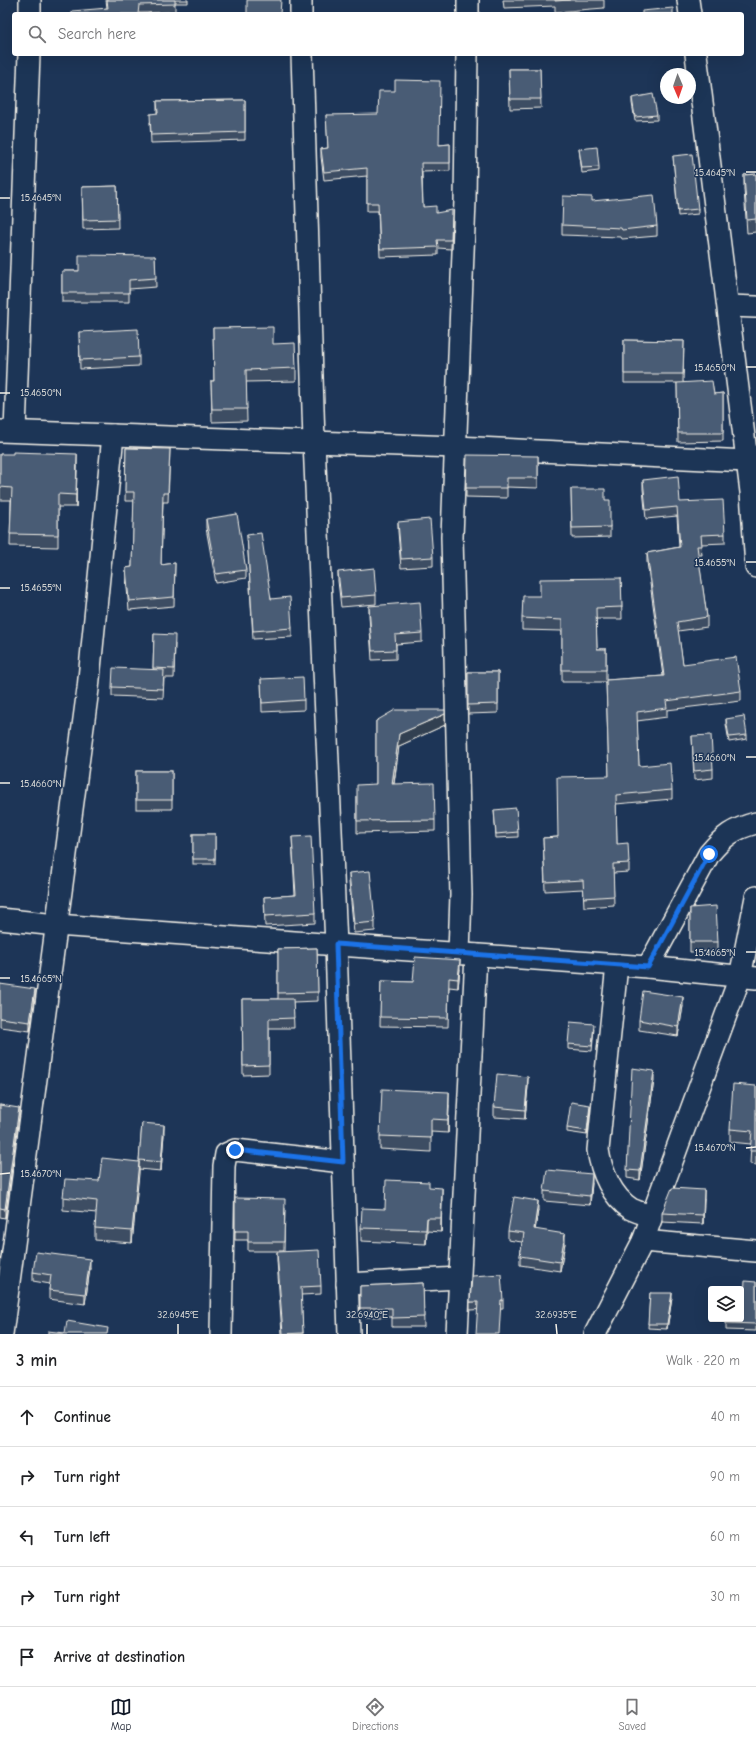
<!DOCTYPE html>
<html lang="en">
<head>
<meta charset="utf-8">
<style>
	body { margin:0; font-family:"Comic Neue",sans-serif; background:#f2f2f2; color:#202124 }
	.controls { position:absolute; right:12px; bottom:12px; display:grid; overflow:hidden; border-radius:4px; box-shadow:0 4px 16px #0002 }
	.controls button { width:36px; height:36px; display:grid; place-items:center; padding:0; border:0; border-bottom:1px solid #e0e0e0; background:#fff; color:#202124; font:20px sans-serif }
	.compass { position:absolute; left:660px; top:68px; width:36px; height:36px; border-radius:50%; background:#fff; box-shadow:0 4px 16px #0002; rotate:178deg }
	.stop { position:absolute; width:12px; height:12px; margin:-9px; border:3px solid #1a73e8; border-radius:50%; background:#fff }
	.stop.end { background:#1a73e8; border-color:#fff; box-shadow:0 1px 4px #0008 }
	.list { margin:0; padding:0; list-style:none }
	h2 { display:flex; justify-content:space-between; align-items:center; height:52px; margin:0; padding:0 16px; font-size:17px }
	h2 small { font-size:13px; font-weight:400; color:#757577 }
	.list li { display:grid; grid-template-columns:26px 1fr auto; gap:12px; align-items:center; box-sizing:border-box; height:60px; padding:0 16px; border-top:1px solid #e0e0e0 }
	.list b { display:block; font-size:15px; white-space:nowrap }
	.list em { font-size:13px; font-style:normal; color:#757577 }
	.icon { flex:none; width:22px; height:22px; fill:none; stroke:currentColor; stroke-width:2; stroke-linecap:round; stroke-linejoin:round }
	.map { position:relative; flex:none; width:756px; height:1334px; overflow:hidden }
	.search { position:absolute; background:#fff; box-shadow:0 4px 16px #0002; left:12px; right:12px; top:12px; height:44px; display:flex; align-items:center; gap:10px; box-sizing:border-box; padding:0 14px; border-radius:4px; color:#757577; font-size:15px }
	.sheet { height:352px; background:#fff }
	nav { display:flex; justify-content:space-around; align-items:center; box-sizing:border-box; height:56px; border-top:1px solid #e0e0e0; background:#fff; font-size:11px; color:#757577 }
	nav a { display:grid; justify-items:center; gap:2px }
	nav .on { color:#111827 }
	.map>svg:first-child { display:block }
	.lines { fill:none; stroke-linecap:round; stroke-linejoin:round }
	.minor-casing { stroke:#f4f1e8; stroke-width:24 }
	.minor { stroke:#1d3557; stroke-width:21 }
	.wall { fill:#3e4e64; stroke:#f4f1e8 }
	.shaded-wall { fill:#324051; stroke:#f4f1e8 }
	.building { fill:#485b74; stroke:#f4f1e8 }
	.route { stroke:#1a73e8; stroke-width:5 }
	.ticks { fill:none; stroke:#f4f1e8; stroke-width:1.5 }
	.ticks-label { font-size:10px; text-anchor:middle; fill:#f4f1e8; stroke:#1d3557; stroke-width:3; stroke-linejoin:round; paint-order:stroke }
</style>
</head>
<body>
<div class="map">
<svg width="756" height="1334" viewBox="0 0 756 1334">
	<rect width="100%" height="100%" fill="#1d3557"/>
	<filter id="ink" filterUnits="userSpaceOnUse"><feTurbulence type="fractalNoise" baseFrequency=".025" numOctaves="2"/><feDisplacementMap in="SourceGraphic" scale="8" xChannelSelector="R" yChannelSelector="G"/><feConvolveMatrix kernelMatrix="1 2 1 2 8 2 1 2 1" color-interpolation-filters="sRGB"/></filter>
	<g filter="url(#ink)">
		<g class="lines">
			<g class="minor-casing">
				<g id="minor">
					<polyline points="301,0 301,14"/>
					<polyline points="688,0 690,14"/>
					<polyline points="30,14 30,0"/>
					<polyline points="468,14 468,0"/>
					<polyline points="302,54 314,441 336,945 349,1334"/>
					<polyline points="696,54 751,492 756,567"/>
					<polyline points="729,306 756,307"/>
					<polyline points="0,431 456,447 747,461"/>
					<polyline points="15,431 29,54"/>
					<polyline points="0,919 56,925 648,967 756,978"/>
					<polyline points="459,953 461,895 452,537 465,201 467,54"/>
					<path d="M617,965L598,1150C601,1171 612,1197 631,1209C637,1212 645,1214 652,1216"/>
					<path d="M648,967L709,854C724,836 733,829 756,823"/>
					<polyline points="643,1241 756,1251"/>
					<polyline points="347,1284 459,1278"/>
					<polyline points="2,1334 88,689 113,435"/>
					<polyline points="221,1334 224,1166 226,1154 235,1150 343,1162"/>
					<polyline points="457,1334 476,955"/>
					<polyline points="595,1334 643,1241 660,1194 740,977 756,897"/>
				</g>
			</g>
			<use href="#minor" class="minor"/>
		</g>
		<g class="wall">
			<polygon points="106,0 188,0 188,3 175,3 175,12 139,13 139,14 72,14 107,8"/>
			<polygon points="503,0 604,0 604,8 555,12 555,6 504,8"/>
			<polygon points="509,69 540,69 541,108 510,109"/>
			<polygon points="632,98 657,115 657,120 635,121 632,103"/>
			<polygon points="245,100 245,140 151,143 150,122 157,114 157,101"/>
			<polygon points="326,115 439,145 450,144 450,171 422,172 423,207 436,213 452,218 451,249 438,248 438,255 380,257 378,211 367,211 367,176 324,180 321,157 321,149 328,148"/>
			<polygon points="579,149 599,167 599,171 582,173"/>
			<polygon points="673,156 698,209 698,214 678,216"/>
			<polygon points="756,174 756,232 747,233 744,189 744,175"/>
			<polygon points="117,186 118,228 83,229 82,187"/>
			<polygon points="592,201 657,226 657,236 622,239 621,237 562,235 562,225"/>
			<polygon points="155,256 156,287 129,289 129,302 62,302 62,271 79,271"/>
			<polygon points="213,328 273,344 296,368 296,381 246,382 247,421 212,422 211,381 214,381"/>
			<polygon points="79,332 139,357 139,366 80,369"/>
			<polygon points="624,340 684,341 683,382 714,394 723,393 723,441 678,442 677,383 624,383"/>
			<polygon points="126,448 170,449 168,502 163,502 161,565 175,563 174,606 129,610 126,577 126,568 132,567 134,501 125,501"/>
			<polygon points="0,454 77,466 76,507 58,507 58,547 10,546 11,500 0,500"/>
			<polygon points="538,456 538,488 507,487 507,498 466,497 466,488"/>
			<polygon points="643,480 680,502 725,534 725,543 701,544 702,555 698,555 707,617 707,627 678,631 683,664 741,691 741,701 667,710 667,717 637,721 639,766 672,790 672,799 616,804 617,844 629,863 629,872 613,873 614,905 584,907 583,889 545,891 543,838 558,837 609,776 606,682 562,682 562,631 522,630 522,618 540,596 621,578 622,619 596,619 597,649 606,649 606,680 663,676 647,562 647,553 679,547 677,516 646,519 643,489"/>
			<polygon points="571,489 605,500 610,527 610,537 572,538"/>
			<polygon points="206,519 246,570 246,578 216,583 206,528"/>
			<polygon points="398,522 433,557 433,566 401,568 398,531"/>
			<polygon points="247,535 271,599 292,628 292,637 253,639"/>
			<polygon points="338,572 376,595 376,604 341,607 338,581"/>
			<polygon points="369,606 422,633 422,642 396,644 396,659 372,660 369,615"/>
			<polygon points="154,634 175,644 174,678 164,678 163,698 112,696 112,687 153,670"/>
			<polygon points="468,672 498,672 498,713 468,714"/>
			<polygon points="261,679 304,700 304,710 262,712"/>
			<polygon points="726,719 747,735 747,739 729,742 726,724"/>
			<polygon points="376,721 445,725 399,746 394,784 435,820 435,831 357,833 357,796 376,784"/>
			<polygon points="692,736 713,769 713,778 694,780"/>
			<rect x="136" y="771" width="36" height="38"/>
			<polygon points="494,810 518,832 518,837 496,838"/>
			<rect x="193" y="834" width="22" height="30"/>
			<polygon points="292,837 315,913 315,923 265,926 264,897 295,895"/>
			<polygon points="349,873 375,922 375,931 354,933 349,882"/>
			<polygon points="690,908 718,942 718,951 690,952"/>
			<polygon points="317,948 318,1001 293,1002 294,1028 269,1028 269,1074 243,1075 242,999 278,999 278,949"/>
			<polygon points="460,969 458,988 449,987 448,1027 380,1026 381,981 413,982"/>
			<polygon points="0,984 35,998 30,1031 0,1027"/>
			<polygon points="683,1006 678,1036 639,1030 639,1020"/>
			<polygon points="594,1028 592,1051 568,1049 568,1044"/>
			<polygon points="654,1080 640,1180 627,1178 627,1170"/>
			<polygon points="528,1086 525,1119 494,1117 494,1107"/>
			<polygon points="756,1086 756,1165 750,1164 751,1144 730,1142 730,1129"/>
			<polygon points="0,1105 19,1117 5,1218 0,1217"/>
			<polygon points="449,1105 448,1133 431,1132 431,1152 380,1149 380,1136"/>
			<polygon points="590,1109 587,1135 567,1132 567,1128"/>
			<polygon points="142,1123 164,1134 161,1171 139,1169 132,1243 95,1240 95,1228 97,1213 63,1210 63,1197 99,1181 139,1162"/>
			<polygon points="592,1183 590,1205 544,1201 544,1191"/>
			<polygon points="704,1199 703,1224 662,1222 662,1213"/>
			<polygon points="442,1201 441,1232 427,1231 426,1244 361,1241 361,1228 385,1209"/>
			<polygon points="285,1208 284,1251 248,1251 248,1240 235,1240 235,1231"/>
			<polygon points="538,1210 535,1230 565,1243 560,1271 520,1265 520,1256 522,1242 508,1240 508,1231"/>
			<polygon points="277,1252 321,1286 321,1294 301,1295 303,1334 282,1334 277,1260"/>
			<polygon points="90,1268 85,1304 49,1299 49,1290 50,1284 33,1281 33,1272"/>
			<polygon points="756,1282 756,1331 726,1330 726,1319 744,1295"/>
			<polygon points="423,1283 424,1327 392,1327 392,1317 360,1317 360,1286"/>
			<polygon points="650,1293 672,1298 667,1329 648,1328"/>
			<polygon points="503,1300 503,1308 470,1310 470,1302"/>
		</g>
		<g class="shaded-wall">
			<polygon points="77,454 77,466 76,507 76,495"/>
			<polygon points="445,714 445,725 399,746 392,796 392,784 399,734"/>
			<polygon points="460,960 460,969 458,988 458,979"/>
			<polygon points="35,989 35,998 30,1031 30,1022"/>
			<polygon points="683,997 683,1006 678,1036 678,1027"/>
			<polygon points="654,1071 654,1080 640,1180 640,1171"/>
			<polygon points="528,1077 528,1086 525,1119 525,1110"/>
			<polygon points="449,1092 449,1105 448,1133 448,1120"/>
			<polygon points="590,1105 590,1109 587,1135 587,1131"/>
			<polygon points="19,1108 19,1117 5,1218 5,1209"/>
			<polygon points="164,1125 164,1134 161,1171 161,1162"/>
			<polygon points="139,1162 139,1174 132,1243 132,1231"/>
			<polygon points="592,1174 592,1183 590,1205 590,1196"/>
			<polygon points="442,1188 442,1201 441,1232 441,1218"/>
			<polygon points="704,1190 704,1199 703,1224 703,1215"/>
			<polygon points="538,1201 538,1210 534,1238 534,1229"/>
			<polygon points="427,1218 427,1231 426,1244 426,1230"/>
			<polygon points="565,1234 565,1243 560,1271 560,1262"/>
			<polygon points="90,1259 90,1268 85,1304 85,1294"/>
			<polygon points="672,1293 672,1298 667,1329 667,1324"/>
		</g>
		<g class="building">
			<polygon points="107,0 175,0 175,4 139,5 138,14 72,14 72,11 108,8"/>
			<polygon points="247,0 281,0 280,14 247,14"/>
			<polygon points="555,0 570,0 555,1"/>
			<polygon points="673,8 673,14 642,14 642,11"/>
			<polygon points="509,69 540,69 541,99 510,99"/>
			<polygon points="395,80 440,81 439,145 450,144 450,163 421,163 423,207 436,206 436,213 452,210 451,240 437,240 438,247 380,249 378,203 367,203 367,168 324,172 321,149 328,148 326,115 378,114 379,91 395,91"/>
			<polygon points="653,94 657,115 635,117 632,98"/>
			<polygon points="245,100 245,132 151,135 150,114 158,113 157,101"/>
			<polygon points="597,147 599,167 582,168 579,149"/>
			<polygon points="692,154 698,209 678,211 673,156"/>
			<polygon points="756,174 756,219 747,220 744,175"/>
			<polygon points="117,186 118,219 83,220 82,187"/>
			<polygon points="654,195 657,226 622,230 621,228 562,225 563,196 592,197 592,201"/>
			<polygon points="79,255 155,256 156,278 129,280 129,293 62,293 62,271 79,271"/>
			<polygon points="273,327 273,344 295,343 296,368 246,370 247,409 212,409 211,381 214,381 213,328"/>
			<polygon points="138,329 139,357 80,360 79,332"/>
			<polygon points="624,340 684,341 683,374 624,374"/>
			<polygon points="712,381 714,394 723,393 723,433 678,433 677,383"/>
			<polygon points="126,448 170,449 168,493 163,493 161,565 175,563 174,597 129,601 126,568 132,567 134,492 125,492"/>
			<polygon points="13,452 77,454 76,495 58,494 58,535 10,534 12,488 0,487 0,454 13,454"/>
			<polygon points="467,455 538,456 538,478 507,478 507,488 466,488"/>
			<polygon points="678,476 680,502 723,500 725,534 701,535 702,546 697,546 707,617 677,622 683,664 736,657 741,691 666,701 667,708 637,712 639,766 670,763 672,790 616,795 617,844 628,843 629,863 613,864 614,896 584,898 583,880 545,882 543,838 558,837 557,777 609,776 606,680 664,676 647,553 680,547 677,507 646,510 643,480"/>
			<polygon points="571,489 605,489 605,500 610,500 610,527 572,528"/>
			<polygon points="237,514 246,570 216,574 206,519"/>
			<polygon points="430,519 433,557 401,559 398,522"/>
			<polygon points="261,533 271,599 290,597 292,628 253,631 247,535"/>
			<polygon points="374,568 376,595 341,598 338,572"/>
			<polygon points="621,578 622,607 596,608 597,649 606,649 606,670 562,670 562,620 522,618 523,596 540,596 540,579"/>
			<polygon points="420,602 422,633 395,635 396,650 372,651 369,606"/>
			<polygon points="154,634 175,635 174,669 153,668"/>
			<polygon points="113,668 164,670 163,689 112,687"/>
			<polygon points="468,672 498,672 498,704 468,705"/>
			<polygon points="303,677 304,700 262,703 261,679"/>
			<polygon points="395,710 445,710 445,714 399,734 392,784 434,783 435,820 357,821 357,785 376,784 376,721"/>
			<polygon points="744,716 747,735 729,737 726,719"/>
			<polygon points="711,735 713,769 694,771 692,736"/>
			<rect x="136" y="771" width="36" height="29"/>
			<polygon points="516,808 518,832 496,834 494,810"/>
			<rect x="193" y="834" width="22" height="25"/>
			<polygon points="311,836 315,913 265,916 264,897 296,895 292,837"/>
			<polygon points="370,871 375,922 354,924 349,873"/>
			<polygon points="716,906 718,942 690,942 690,908"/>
			<polygon points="317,948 318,992 278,993 278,949"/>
			<polygon points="415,957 460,960 458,979 449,978 448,1018 380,1017 381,981 413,982"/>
			<polygon points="0,984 35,989 30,1022 0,1018"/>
			<polygon points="643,991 683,997 678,1027 639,1020"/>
			<polygon points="242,999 293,999 294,1018 269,1019 269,1065 243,1066"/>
			<polygon points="570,1022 594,1024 592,1046 568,1044"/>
			<polygon points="632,1068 654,1071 640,1171 627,1170"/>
			<polygon points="497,1074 528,1077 525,1110 494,1107"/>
			<polygon points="733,1084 756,1086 756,1151 750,1151 752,1131 730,1129"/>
			<polygon points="382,1089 449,1092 448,1120 431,1119 431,1138 380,1136"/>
			<polygon points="571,1102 590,1105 587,1131 567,1128"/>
			<polygon points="0,1105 19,1108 5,1209 0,1208"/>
			<polygon points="142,1123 164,1125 161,1162 139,1160"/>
			<polygon points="102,1158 139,1162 132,1231 95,1228 97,1201 63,1197 65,1179 99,1181"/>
			<polygon points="547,1170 592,1174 590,1196 544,1191"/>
			<polygon points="386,1180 429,1182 429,1187 442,1188 441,1218 427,1218 426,1230 361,1228 362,1208 385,1209"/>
			<polygon points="672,1188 704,1190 703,1215 662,1213"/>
			<polygon points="514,1197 538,1201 534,1229 565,1234 560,1262 520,1256 524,1233 508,1231"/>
			<polygon points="235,1198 285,1199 284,1242 248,1242 248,1231 235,1231"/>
			<polygon points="319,1250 321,1286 301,1287 303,1333 283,1334 277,1252"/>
			<polygon points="36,1252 90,1259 85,1294 49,1290 51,1275 33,1272"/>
			<polygon points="501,1274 503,1300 501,1300 499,1334 476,1334 478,1302 470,1302 472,1276"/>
			<polygon points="745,1281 756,1282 756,1324 726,1323 726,1319 741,1319 741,1295 744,1295"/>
			<polygon points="423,1283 424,1317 392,1318 392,1308 360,1308 360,1286"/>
			<polygon points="650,1293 672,1293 667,1324 648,1324"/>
			<polygon points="67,1321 108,1328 107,1334 48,1334 48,1331 65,1333"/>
		</g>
	</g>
	<g class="lines" filter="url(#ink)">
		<polyline class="route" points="235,1150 343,1162 336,944 648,967 709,854"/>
	</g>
	<path class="ticks" d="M746,172H756M0,198H10M746,367H756M0,393H10M746,562H756M0,588H10M746,757H756M0,783H10M746,952H756M0,978H10M746,1148L756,1147M0,1174L10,1173M178,1324V1334M367,1324V1334M556,1324L557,1334"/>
	<g class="ticks-label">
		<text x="715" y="176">15.4645°N</text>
		<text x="41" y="201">15.4645°N</text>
		<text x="715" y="371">15.4650°N</text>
		<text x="41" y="396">15.4650°N</text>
		<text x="715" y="566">15.4655°N</text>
		<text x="41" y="591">15.4655°N</text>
		<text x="715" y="761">15.4660°N</text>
		<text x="41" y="787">15.4660°N</text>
		<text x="715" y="956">15.4665°N</text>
		<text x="41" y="982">15.4665°N</text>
		<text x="715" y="1151">15.4670°N</text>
		<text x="41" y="1177">15.4670°N</text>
		<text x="178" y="1318">32.6945°E</text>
		<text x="367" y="1318">32.6940°E</text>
		<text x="556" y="1318">32.6935°E</text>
	</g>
</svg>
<div class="controls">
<button><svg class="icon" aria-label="layers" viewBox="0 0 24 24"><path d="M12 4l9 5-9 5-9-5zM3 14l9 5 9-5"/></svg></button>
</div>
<svg class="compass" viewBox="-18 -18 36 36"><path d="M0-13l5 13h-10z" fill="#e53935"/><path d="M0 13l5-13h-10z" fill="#757577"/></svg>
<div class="stop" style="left:709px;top:854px"></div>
<div class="stop end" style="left:235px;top:1150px"></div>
<div class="search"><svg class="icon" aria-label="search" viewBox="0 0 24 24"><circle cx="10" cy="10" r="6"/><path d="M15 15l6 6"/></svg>Search here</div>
</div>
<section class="sheet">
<h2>3 min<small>Walk · 220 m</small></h2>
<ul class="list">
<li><svg class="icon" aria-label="ahead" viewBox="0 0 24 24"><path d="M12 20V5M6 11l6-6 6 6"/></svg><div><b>Continue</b></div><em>40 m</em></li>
<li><svg class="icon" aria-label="right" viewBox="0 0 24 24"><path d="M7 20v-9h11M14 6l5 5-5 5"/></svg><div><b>Turn right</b></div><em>90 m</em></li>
<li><svg class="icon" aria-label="left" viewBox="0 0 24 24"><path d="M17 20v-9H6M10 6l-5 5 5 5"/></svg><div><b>Turn left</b></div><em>60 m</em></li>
<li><svg class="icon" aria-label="right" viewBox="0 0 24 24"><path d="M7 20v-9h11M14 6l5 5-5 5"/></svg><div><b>Turn right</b></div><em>30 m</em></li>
<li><svg class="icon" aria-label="arrive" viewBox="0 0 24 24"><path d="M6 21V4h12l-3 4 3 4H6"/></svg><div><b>Arrive at destination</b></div></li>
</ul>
</section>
<nav>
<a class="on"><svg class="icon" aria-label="map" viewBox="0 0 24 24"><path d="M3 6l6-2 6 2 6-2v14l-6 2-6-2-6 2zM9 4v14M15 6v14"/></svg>Map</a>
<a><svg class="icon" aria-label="directions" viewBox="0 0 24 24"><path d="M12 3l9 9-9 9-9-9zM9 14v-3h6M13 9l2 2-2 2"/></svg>Directions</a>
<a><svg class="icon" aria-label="saved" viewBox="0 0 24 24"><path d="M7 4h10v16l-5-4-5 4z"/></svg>Saved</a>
</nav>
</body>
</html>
